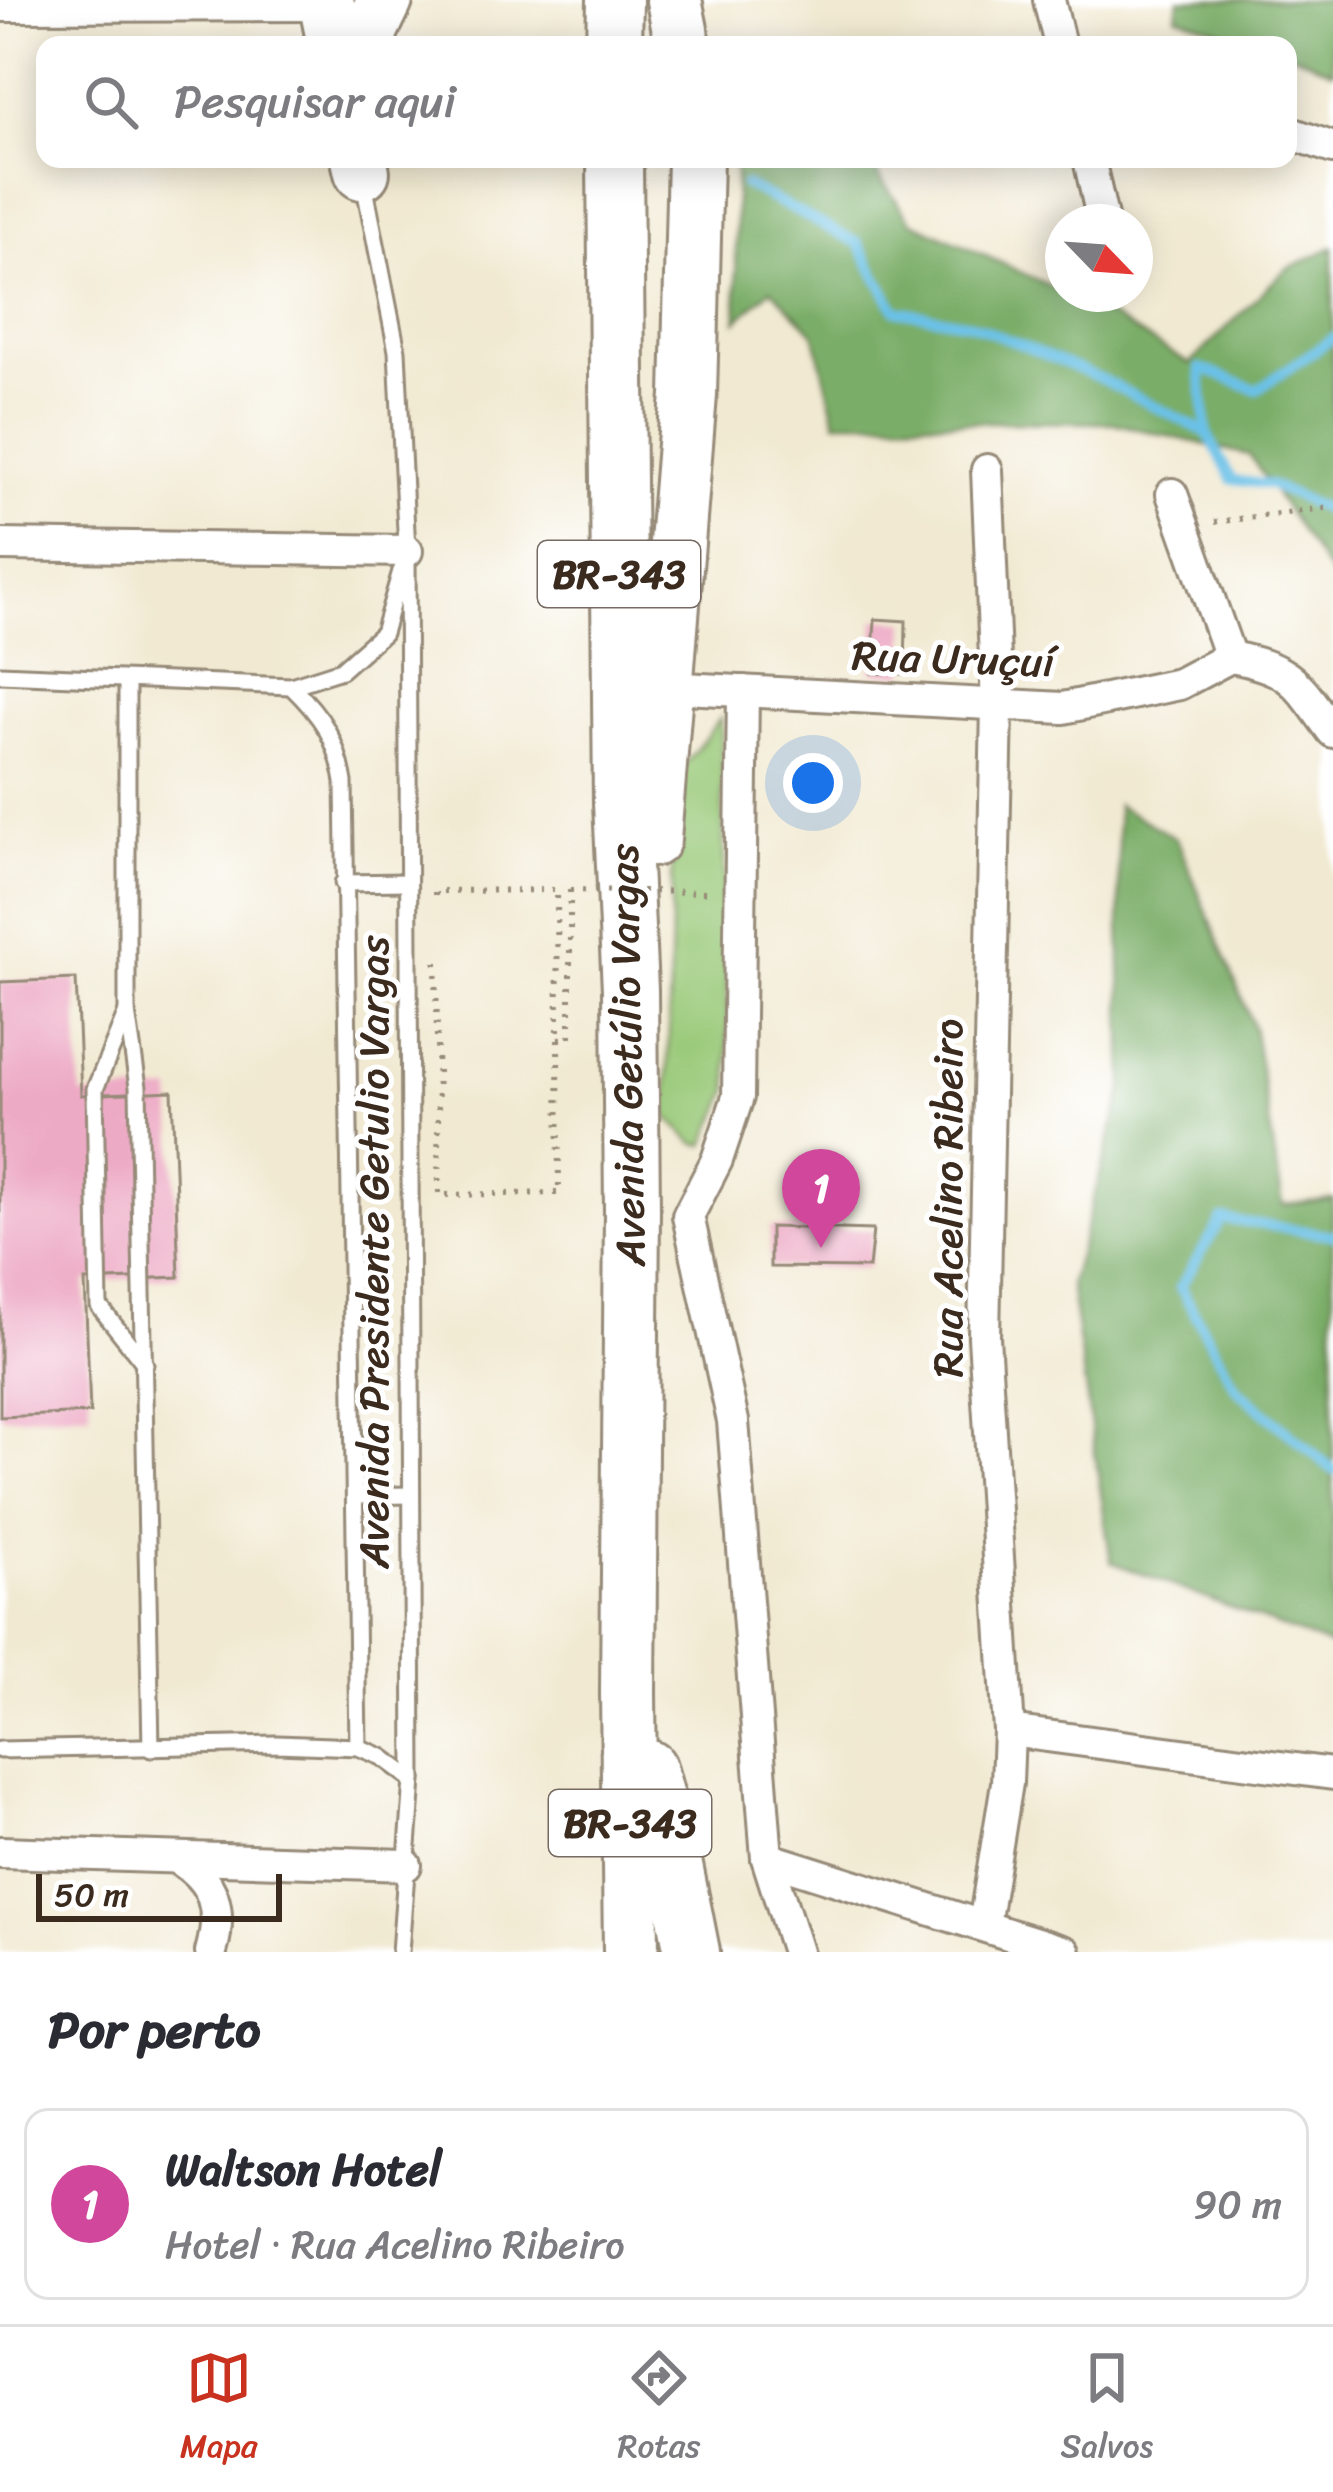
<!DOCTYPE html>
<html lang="pt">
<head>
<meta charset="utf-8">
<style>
	body { margin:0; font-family:Sriracha,sans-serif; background:#f7f7f7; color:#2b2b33 }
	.compass { position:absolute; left:1045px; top:204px; width:108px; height:108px; border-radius:50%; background:#fff; box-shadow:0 6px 30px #0003; rotate:115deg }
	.scale { position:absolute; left:36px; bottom:30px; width:246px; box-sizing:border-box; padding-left:12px; border:6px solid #3b2a1e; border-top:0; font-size:33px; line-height:42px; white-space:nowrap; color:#3b2a1e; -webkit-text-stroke:9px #fff; paint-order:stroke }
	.you { position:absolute; left:813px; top:783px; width:42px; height:42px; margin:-30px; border:9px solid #fff; border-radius:50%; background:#1a73e8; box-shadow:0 0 0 18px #1a73e833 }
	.badge { display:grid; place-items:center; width:78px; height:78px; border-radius:50%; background:#c8321e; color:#fff; font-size:39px; font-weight:700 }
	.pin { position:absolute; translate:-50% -99px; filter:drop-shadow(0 3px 6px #0008) }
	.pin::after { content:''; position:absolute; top:63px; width:42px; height:36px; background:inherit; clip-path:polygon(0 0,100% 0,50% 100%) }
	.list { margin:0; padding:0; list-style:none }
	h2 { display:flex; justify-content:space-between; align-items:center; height:156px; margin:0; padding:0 48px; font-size:51px }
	h2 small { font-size:39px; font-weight:400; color:#7c7c81 }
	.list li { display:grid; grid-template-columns:78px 1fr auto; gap:36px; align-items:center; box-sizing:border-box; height:192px; margin:0 24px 24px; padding:0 24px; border:3px solid #e1e1e2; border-radius:24px }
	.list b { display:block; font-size:45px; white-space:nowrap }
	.list p { margin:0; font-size:39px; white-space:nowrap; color:#7c7c81 }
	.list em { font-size:39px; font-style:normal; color:#7c7c81 }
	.icon { flex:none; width:66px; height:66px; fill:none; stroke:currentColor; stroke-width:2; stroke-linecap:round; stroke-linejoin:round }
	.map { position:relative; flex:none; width:1333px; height:1952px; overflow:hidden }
	.search { position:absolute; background:#fff; box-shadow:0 6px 30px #0003; left:36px; right:36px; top:36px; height:132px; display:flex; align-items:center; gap:30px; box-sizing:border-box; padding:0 42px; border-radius:24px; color:#7c7c81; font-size:45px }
	.sheet { height:372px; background:#fff }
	nav { display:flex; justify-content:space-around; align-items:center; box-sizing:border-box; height:168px; border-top:3px solid #e1e1e2; background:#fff; font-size:33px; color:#7c7c81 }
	nav a { display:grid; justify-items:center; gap:6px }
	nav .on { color:#c8321e }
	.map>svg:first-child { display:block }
	.green { fill:#99c978; stroke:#6a7a4b; stroke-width:3 }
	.forest { fill:#7aad68; stroke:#5a6c43; stroke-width:3 }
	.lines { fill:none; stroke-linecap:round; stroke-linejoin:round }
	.stream { stroke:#6ac1e7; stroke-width:10 }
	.building { fill:#edaac5 }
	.lane-casing { stroke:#968a78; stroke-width:21 }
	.street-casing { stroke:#968a78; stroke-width:36 }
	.highway-casing { stroke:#968a78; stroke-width:60 }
	.path { stroke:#968a78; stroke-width:6; stroke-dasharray:3 9; stroke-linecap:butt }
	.lane { stroke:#fff; stroke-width:15 }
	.street { stroke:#fff; stroke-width:30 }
	.highway { stroke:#fff; stroke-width:54 }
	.path-bridge { stroke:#968a78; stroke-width:6; stroke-dasharray:3 9; stroke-linecap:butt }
	.labels { text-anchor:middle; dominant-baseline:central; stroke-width:10; stroke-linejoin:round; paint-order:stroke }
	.shield { fill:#fff; stroke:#766a62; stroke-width:3 }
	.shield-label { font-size:39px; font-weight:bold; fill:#3b2a1e }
	.street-label { font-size:42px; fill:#3b2a1e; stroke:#fff }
</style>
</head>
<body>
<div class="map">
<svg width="1333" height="1952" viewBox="0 0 1333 1952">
	<rect width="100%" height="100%" fill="#fff"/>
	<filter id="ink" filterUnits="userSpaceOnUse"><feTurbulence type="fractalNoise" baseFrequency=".00833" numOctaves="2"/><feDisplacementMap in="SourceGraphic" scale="24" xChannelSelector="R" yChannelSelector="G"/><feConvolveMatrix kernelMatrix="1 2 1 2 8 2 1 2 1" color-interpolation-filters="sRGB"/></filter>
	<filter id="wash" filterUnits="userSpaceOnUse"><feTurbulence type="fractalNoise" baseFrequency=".004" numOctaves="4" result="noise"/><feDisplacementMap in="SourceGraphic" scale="48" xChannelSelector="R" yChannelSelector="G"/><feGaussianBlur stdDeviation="2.7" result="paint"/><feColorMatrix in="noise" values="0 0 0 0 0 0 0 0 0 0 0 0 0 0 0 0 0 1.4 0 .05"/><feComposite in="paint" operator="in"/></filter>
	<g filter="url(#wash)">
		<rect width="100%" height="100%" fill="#f1e9d1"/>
		<polygon class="green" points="721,718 729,1091 705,1145 694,1143 667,1116 674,778"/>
		<g class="forest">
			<polygon points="1179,0 1333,0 1333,71 1288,52 1288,45 1266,45 1177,16"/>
			<polygon points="735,159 867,159 911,221 1087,303 1190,364 1286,269 1333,247 1333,579 1249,455 1113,423 836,421 814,333 771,289 737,321"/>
			<polygon points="1117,805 1177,839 1253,1026 1283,1205 1333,1199 1333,1647 1111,1562 1070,1284 1124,1087"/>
		</g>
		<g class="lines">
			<g class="stream">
				<polyline points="745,185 858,243 896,310 969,323 1099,378 1207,433 1232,480 1270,485 1333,513"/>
				<polyline points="1207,433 1200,368 1257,390 1333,338"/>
				<polyline points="1333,1235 1222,1219 1180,1287 1237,1389 1333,1470"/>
			</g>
		</g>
		<g id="blocks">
			<g class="building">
				<polygon points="875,619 906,621 905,674 872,673"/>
				<polygon points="76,979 81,1095 172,1091 179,1277 85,1281 90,1413 0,1417 0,982"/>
				<polygon points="770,1227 873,1230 869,1268 770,1267"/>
			</g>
		</g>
	</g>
	<g filter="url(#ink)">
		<use href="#blocks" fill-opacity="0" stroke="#968a78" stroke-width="3"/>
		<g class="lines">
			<g class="lane-casing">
				<g id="lane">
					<polyline points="364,183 397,351 407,551 413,1780 400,1952"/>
					<polyline points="0,674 291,686 341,670 383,633 401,571"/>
					<polyline points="127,680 127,1012 138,1087 151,1749"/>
					<path d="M291,686C322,716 337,739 344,782L358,1747"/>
					<polyline points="343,883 408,882"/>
					<polyline points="127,1012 95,1089 99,1306 145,1364"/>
					<polyline points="356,1496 411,1495"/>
					<polyline points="0,1750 277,1744 358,1747 382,1757 413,1780"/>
				</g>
			</g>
			<g class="street-casing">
				<g id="street">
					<polyline points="1049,0 1060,45"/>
					<polyline points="0,6 326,5"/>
					<polyline points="1288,132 1333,148"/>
					<polyline points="1089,159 1103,222"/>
					<polyline points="1172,494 1230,657"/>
					<polyline points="0,545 407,551"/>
					<path d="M1230,657C1293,668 1297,684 1333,732"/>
					<polyline points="665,687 1063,708 1179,684 1230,657"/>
					<polyline points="743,691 738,1097 717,1160 688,1216 733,1421 767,1858 797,1952"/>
					<polyline points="1009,1731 1333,1774"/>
					<polyline points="0,1852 406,1865"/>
					<path d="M177,1858C215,1881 223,1910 211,1952"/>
					<polyline points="767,1858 1065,1952"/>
					<polyline points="984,1925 1007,1783 1009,1731 984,1337 997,706 987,470"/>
				</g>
			</g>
			<g class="highway-casing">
				<g id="highway">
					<polyline points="326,0 335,45"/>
					<polyline points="674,0 683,45"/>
					<polyline points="369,45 370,31 385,0"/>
					<polyline points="614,45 615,0"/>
					<polyline points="359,159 362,172"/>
					<polyline points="615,159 621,803 630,990 632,1210 628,1693 631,1952"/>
					<polyline points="653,839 689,395 695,159"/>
					<polyline points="649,1768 673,1856 692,1952"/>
				</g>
			</g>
			<g class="path">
				<polyline points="1215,522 1333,507"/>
				<polyline points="435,895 435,891 557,890 558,1039 570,1038 570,890"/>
				<polyline points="436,962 439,1195 559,1193 558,1039"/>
			</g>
			<use href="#lane" class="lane"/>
			<use href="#street" class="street"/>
			<use href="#highway" class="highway"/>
			<polyline class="path-bridge" points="570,890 706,892"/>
		</g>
	</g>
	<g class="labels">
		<g class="shield">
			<rect x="538" y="541" width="162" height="66" rx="9"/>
			<rect x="549" y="1790" width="162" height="66" rx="9"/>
		</g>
		<g class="shield-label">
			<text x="619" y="574">BR-343</text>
			<text x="630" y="1823">BR-343</text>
		</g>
		<g class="street-label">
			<text transform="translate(953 659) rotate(2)">Rua Uruçuí</text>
			<text transform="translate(627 1055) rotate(-91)">Avenida Getúlio Vargas</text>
			<text transform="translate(948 1198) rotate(-90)">Rua Acelino Ribeiro</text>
			<text transform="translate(374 1252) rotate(-90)">Avenida Presidente Getulio Vargas</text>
		</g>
	</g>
</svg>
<svg class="compass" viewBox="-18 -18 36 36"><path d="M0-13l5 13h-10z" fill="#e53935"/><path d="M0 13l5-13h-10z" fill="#7c7c81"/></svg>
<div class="scale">50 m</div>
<div class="you"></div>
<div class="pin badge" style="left:821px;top:1248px;background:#d1479c">1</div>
<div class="search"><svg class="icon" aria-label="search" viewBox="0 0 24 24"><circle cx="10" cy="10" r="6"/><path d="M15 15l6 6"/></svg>Pesquisar aqui</div>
</div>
<section class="sheet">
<h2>Por perto<small></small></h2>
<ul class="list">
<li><span class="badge" style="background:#d1479c">1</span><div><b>Waltson Hotel</b><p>Hotel · Rua Acelino Ribeiro</p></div><em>90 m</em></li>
</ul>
</section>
<nav>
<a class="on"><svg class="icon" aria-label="map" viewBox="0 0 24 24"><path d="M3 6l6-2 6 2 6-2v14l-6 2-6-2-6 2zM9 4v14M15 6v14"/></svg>Mapa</a>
<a><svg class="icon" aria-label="directions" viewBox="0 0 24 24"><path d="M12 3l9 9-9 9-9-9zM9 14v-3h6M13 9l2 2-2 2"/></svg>Rotas</a>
<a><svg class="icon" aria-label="saved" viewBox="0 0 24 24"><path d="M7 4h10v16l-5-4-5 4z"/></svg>Salvos</a>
</nav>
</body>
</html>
